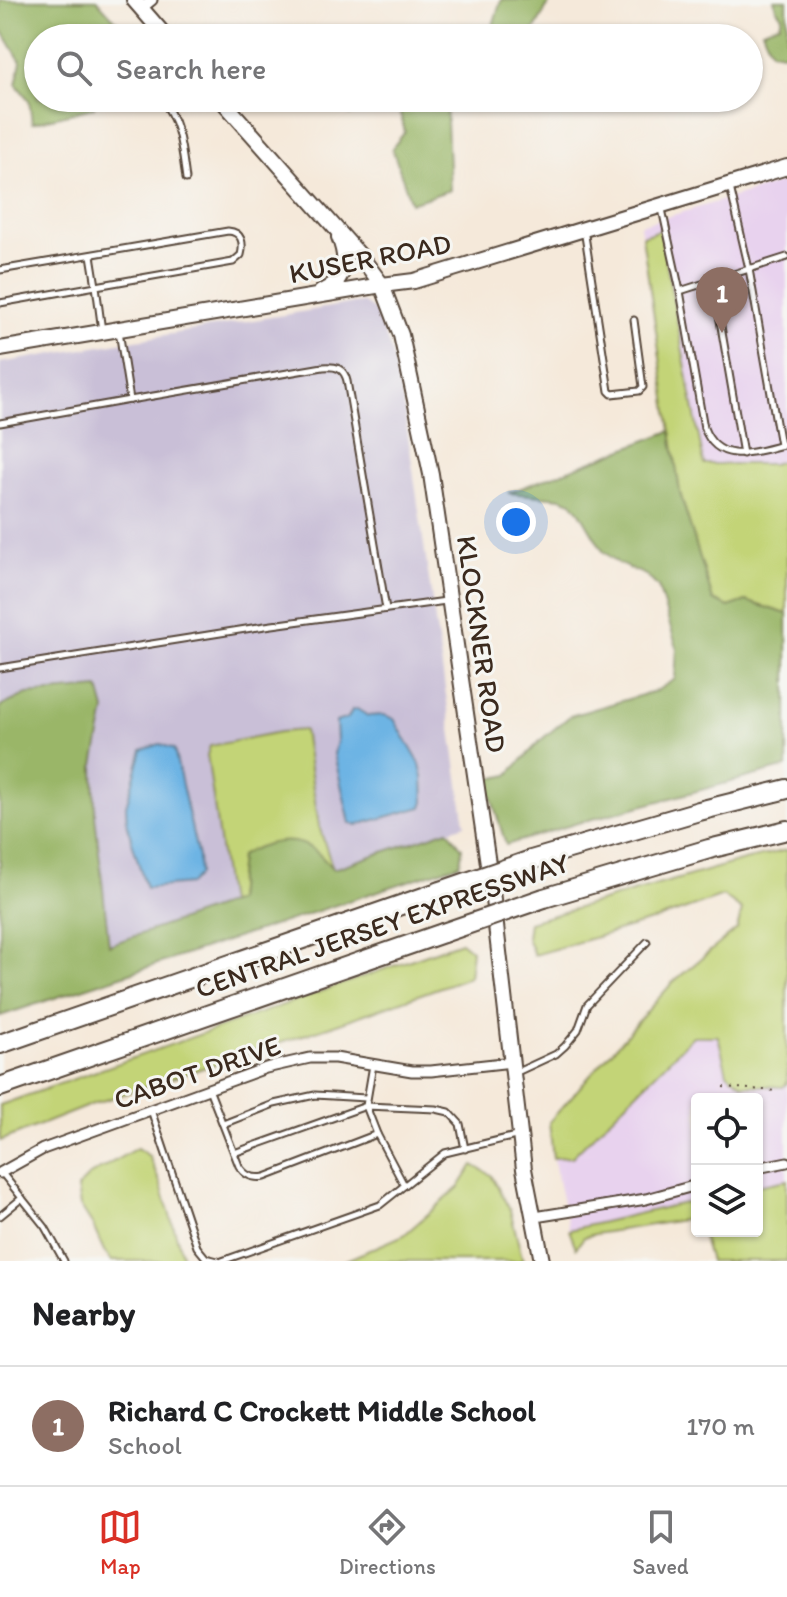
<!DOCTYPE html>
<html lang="en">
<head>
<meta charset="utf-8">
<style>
	body { margin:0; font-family:Itim,sans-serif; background:#f2f2f2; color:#202124 }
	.controls { position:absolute; right:24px; bottom:24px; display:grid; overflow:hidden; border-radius:8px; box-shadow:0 2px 6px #0004 }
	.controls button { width:72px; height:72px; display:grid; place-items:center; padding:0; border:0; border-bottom:2px solid #e0e0e0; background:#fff; color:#202124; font:40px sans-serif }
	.you { position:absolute; left:516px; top:522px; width:28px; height:28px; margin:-20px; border:6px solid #fff; border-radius:50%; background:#1a73e8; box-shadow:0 0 0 12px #1a73e833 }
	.badge { display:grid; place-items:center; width:52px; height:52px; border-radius:50%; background:#d93025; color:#fff; font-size:26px; font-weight:700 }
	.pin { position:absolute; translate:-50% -66px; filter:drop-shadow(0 2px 4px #0008) }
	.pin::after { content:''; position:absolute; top:42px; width:28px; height:24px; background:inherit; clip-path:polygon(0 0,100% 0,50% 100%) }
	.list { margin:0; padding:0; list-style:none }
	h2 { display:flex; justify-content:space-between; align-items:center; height:104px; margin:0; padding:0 32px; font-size:34px }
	h2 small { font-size:26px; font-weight:400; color:#757577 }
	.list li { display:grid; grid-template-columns:52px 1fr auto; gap:24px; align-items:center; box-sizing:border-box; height:120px; padding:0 32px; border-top:2px solid #e0e0e0 }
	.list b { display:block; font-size:30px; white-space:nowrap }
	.list p { margin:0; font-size:26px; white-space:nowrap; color:#757577 }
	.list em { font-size:26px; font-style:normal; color:#757577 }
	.icon { flex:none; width:44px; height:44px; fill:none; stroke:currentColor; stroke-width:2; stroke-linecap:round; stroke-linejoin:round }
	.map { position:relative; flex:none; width:787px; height:1261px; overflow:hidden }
	.search { position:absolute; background:#fff; box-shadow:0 2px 6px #0004; left:24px; right:24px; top:24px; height:88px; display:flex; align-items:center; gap:20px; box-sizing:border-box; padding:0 28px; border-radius:44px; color:#757577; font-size:30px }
	.sheet { height:224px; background:#fff }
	nav { display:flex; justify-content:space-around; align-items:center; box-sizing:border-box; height:112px; border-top:2px solid #e0e0e0; background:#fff; font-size:22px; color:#757577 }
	nav a { display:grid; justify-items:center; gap:4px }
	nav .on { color:#d93025 }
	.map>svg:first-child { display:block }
	.built { fill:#e8d2ee }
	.industrial { fill:#c9bfd7 }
	.green { fill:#c3d477; stroke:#7f7f4a; stroke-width:2 }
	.forest { fill:#9ab668; stroke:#6a7043; stroke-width:2 }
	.water { fill:#6db4e4; stroke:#546f81; stroke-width:2 }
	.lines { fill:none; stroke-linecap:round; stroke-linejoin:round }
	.lane-casing { stroke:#57473a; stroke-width:9 }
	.street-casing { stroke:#57473a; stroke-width:13 }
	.secondary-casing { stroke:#57473a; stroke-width:18 }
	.highway-casing { stroke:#57473a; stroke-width:22 }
	.path { stroke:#57473a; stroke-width:2; stroke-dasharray:2 6; stroke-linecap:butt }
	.lane { stroke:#fff; stroke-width:5 }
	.street { stroke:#fff; stroke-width:9 }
	.secondary { stroke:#fff; stroke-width:14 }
	.highway { stroke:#fff; stroke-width:18 }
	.highway-bridge-casing { stroke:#57473a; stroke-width:22; stroke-linecap:butt }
	.highway-bridge { stroke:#fff; stroke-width:18 }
	.labels { text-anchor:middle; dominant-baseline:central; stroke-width:6; stroke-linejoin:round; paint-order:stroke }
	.street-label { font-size:28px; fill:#3b2a1e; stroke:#f6f6f2 }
</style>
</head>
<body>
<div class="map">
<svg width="787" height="1261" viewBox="0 0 787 1261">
	<rect width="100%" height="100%" fill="#f6f6f2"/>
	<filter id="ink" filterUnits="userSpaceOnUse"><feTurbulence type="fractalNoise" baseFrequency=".0125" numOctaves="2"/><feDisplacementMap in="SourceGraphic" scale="16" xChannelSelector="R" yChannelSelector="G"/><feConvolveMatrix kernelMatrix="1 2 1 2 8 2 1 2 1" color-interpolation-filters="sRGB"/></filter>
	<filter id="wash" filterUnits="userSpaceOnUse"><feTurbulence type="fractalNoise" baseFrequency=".006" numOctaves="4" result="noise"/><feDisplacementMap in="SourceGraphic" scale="32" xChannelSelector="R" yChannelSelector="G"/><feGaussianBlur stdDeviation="1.8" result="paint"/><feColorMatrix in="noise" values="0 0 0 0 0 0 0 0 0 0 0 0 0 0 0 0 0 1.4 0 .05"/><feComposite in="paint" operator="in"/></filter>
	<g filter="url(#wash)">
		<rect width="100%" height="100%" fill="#f5e9da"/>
		<g class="built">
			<polygon points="787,181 787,614 680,493 640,225"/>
			<polygon points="718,1035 727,1073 783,1087 787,1083 787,1180 757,1186 757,1099 697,1099 697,1200 569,1230 553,1158 572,1157 693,1036"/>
		</g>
		<polygon class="industrial" points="354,303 364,303 375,311 380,322 391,351 403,402 465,825 333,869 319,826 304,730 211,746 208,756 228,904 109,946 95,815 94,765 105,710 27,693 0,707 0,363"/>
		<g class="green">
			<polygon points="660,230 704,464 772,464 787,459 787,614 746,601 729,607 713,601 680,493 642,236"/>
			<polygon points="304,730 319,826 333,869 314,850 240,856 236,901 228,904 207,755 210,746 280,732"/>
			<polygon points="787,850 787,1083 783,1087 743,1085 727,1073 718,1036 693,1036 572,1157 553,1158 549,1122 673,982 737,929 742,910 723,896 655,920 534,955 527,938 529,922 744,860"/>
			<polygon points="461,942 472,951 469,977 331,1026 93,1104 0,1141 0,1105"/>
			<polygon points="137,1148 149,1156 160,1182 184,1261 112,1261 104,1251 93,1226 80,1206 77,1188 90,1175"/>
			<polygon points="473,1165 491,1175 510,1210 523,1261 344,1261 404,1235 459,1187"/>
			<polygon points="787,1180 787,1261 710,1261 701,1231 757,1231 757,1186"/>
			<polygon points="697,1200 697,1224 689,1219 595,1234 584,1237 576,1248 569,1230"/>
		</g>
		<g class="forest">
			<polygon points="0,0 97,0 132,38 38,38 38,98 99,98 93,108 32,123 29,100 16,84 21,62 0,27"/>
			<polygon points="501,0 551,0 530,38 416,38 443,29 491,32"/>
			<polygon points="774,0 787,0 787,50 783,53 771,51 762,30 780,24 782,16 776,8"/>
			<polygon points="334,98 372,98 350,115"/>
			<polygon points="396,98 446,98 450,190 411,203 392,148 405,132"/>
			<polygon points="671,431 680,493 713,600 729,607 746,601 787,614 787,767 581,822 506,845 486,780 508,775 542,739 570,716 656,691 675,679 677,648 658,587 646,575 619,564 603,551 580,512 572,502 561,498 508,493"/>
			<path d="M99,688L105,710L94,765L95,815L109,945L236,901L240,856C262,843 292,834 314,850C321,855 327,863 333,869L448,830L462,848L460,864L0,1016V707L27,694Z"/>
		</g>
		<g class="water">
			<polygon points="357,709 368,716 384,715 394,719 420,764 423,777 424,802 422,807 357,825 350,823 334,754 337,741 336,722 348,718 352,710"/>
			<polygon points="160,744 174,749 198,857 199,874 190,884 146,888 127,825 126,806 142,750"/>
		</g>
	</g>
	<g filter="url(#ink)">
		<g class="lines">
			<g class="lane-casing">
				<g id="lane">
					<path d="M160,98C180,120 182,150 186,179"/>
					<polyline points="117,99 122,98"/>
					<polyline points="730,187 749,269 780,445"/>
					<path d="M662,209L680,291L704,428C719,467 756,451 787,444"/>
					<polyline points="584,229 609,391 612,394 639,391 643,387 634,320"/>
					<path d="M0,270L228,231C242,232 244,243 241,255L233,262L96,286L102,331"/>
					<polyline points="713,280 743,454"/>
					<polyline points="680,291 787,257"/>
					<polyline points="0,303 96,286 91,255"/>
					<path d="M130,400L323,367C336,366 344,368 347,381L386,609"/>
					<polyline points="0,423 130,400 119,331"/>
					<polyline points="0,668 265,626 446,601"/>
					<polyline points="515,1073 556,1054 565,1046 578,1030 587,1005 647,942"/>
					<path d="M209,1089L239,1166C245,1176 253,1179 265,1177L377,1134L404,1185"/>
					<polyline points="151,1110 197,1247 206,1258 218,1261"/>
					<polyline points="223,1124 274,1104 315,1095 366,1098"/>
					<polyline points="377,1134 366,1106 436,1109 449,1112 460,1124 465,1149"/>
					<polyline points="234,1153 366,1106 373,1065"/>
					<polyline points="2,1173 45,1227 64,1261"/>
					<polyline points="0,1216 22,1198"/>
					<polyline points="222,1261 380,1205 445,1153 520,1135"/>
				</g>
			</g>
			<g class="street-casing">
				<g id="street">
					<polyline points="141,9 152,0"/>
					<polyline points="757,1168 787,1162"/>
					<polyline points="0,1173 43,1149 266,1068 310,1058 335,1058 412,1071 431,1071 512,1062"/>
					<polyline points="535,1217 646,1199 697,1185"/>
				</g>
			</g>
			<g class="secondary-casing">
				<g id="secondary">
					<polyline points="134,0 167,38"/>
					<polyline points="220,98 362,258 382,285 401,335 431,474 492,891 524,1169 542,1261"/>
					<path d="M321,292C346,280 349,262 339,237"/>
					<polyline points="0,349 382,285 414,281 787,167"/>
				</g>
			</g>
			<g class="highway-casing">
				<g id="highway">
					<polyline points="531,860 699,811 787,789"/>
					<polyline points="544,898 709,849 787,830"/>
					<polyline points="0,1044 441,891"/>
					<polyline points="0,1087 443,933"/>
				</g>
			</g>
			<polyline class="path" points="723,1087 778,1091"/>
			<use href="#lane" class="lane"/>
			<use href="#street" class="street"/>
			<use href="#secondary" class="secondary"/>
			<use href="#highway" class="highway"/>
			<g class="highway-bridge-casing">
				<g id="highway-bridge">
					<polyline points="441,891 531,860"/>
					<polyline points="443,933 544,898"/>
				</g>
			</g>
			<use href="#highway-bridge" class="highway-bridge"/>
		</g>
	</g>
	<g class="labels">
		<g class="street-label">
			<text transform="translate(370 258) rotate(-11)">KUSER ROAD</text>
			<text transform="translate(482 644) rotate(82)">KLOCKNER ROAD</text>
			<text transform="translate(382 925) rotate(-19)">CENTRAL JERSEY EXPRESSWAY</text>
			<text transform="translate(197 1072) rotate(-19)">CABOT DRIVE</text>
		</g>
	</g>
</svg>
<div class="controls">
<button><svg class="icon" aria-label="locate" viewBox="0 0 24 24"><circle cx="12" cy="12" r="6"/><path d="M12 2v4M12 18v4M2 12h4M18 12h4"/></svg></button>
<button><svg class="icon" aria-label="layers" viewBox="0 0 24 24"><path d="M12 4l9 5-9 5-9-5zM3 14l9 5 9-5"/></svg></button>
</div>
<div class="you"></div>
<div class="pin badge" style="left:722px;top:333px;background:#8d6e63">1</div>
<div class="search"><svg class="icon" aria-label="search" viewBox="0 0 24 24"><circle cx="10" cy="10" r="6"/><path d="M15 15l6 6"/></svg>Search here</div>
</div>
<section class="sheet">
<h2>Nearby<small></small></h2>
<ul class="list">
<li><span class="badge" style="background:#8d6e63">1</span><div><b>Richard C Crockett Middle School</b><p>School</p></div><em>170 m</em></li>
</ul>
</section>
<nav>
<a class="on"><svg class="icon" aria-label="map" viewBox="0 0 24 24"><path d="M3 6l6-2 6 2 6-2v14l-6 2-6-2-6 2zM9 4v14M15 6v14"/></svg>Map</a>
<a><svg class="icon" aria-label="directions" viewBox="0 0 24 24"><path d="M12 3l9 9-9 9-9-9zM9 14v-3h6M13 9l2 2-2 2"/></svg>Directions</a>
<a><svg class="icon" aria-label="saved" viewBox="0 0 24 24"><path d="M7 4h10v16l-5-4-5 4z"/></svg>Saved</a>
</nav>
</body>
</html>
